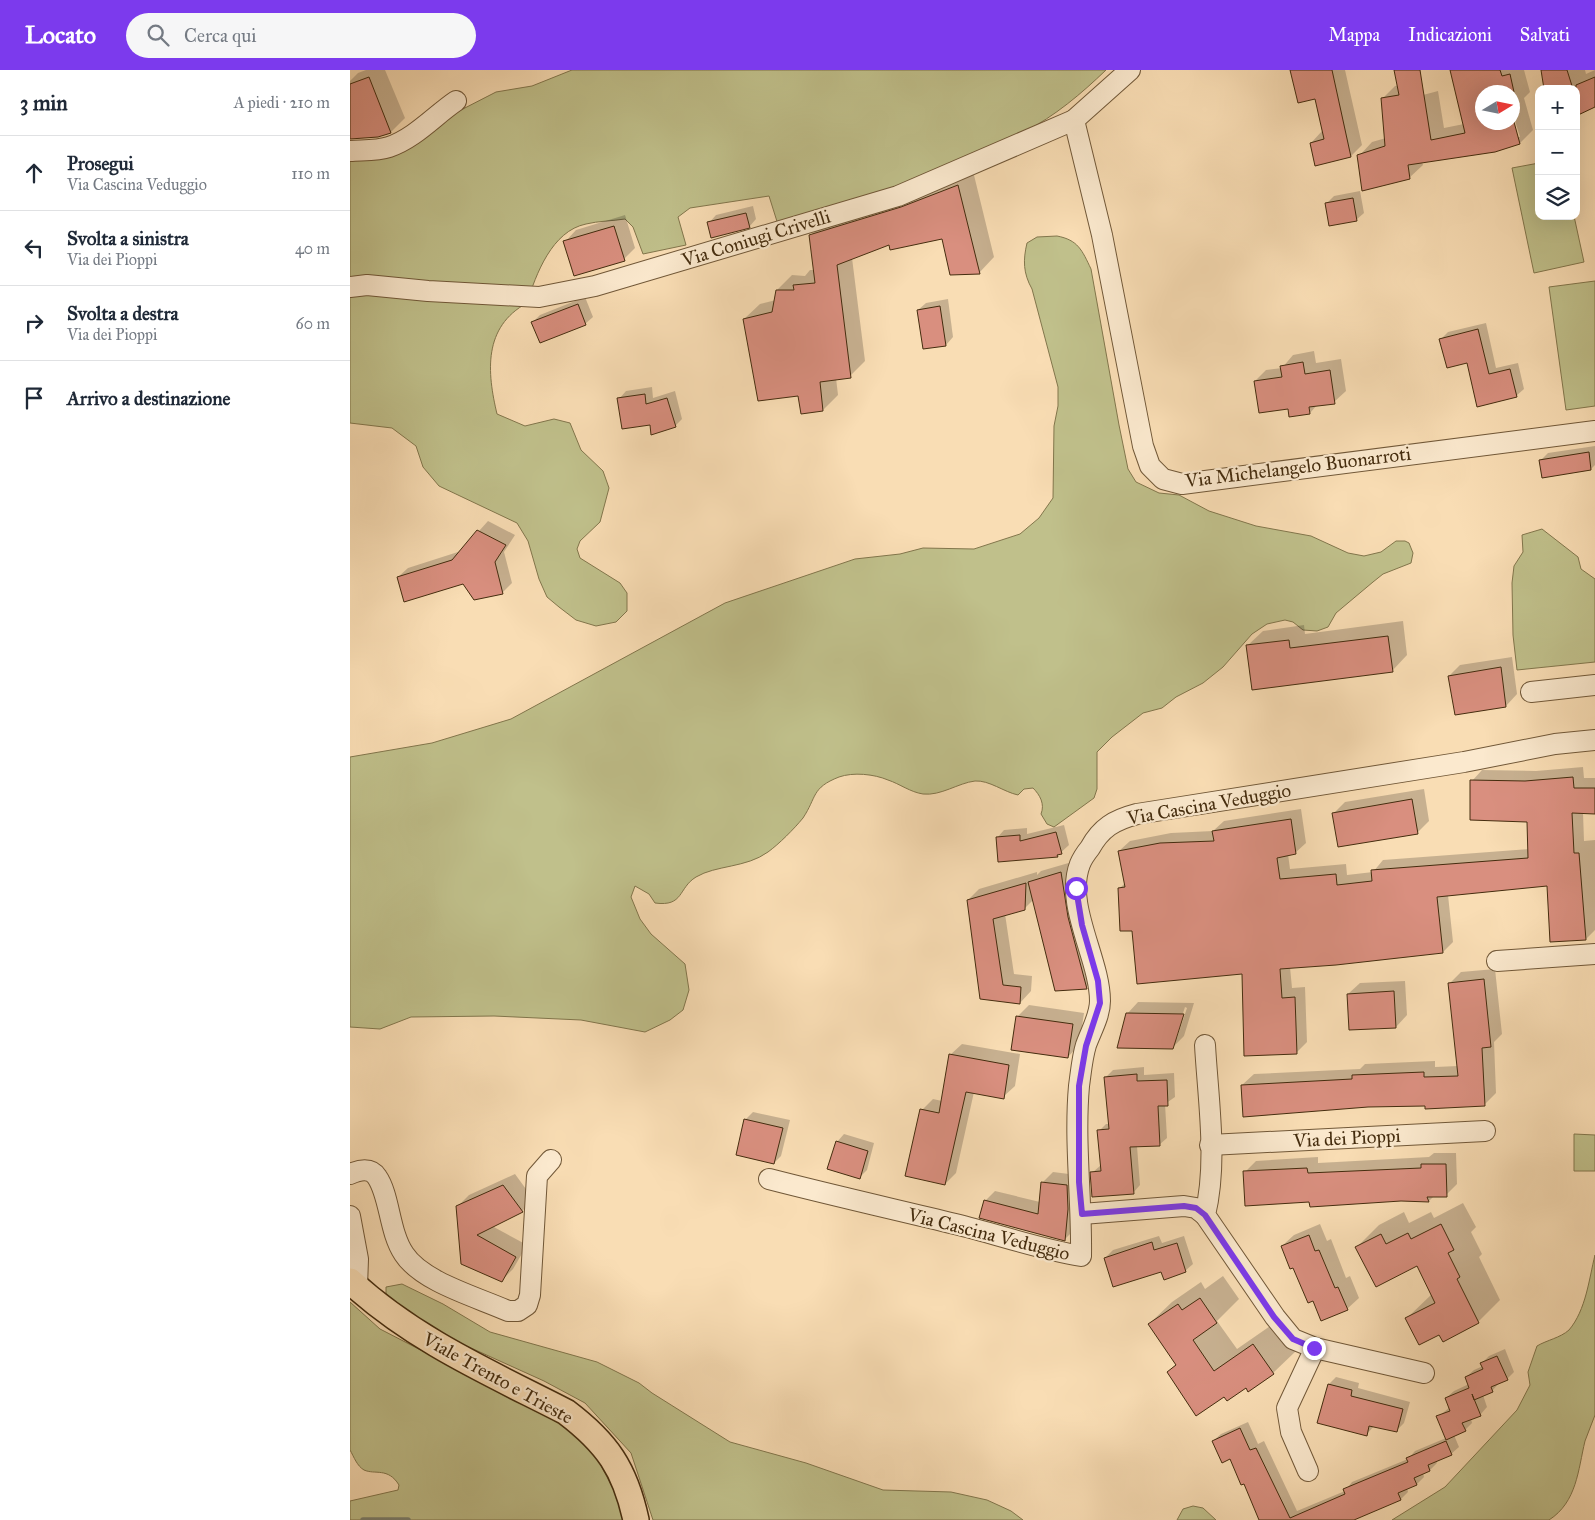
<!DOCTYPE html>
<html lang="it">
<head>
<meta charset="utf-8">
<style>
	body { margin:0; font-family:"IM FELL Great Primer",serif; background:#f6f6f7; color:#1f2937 }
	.controls { position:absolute; right:15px; top:15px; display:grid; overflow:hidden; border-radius:10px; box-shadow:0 5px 20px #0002 }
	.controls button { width:45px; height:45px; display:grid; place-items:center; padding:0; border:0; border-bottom:1px solid #e0e1e3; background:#fff; color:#1f2937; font:25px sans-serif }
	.compass { position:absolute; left:1125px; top:15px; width:45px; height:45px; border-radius:50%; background:#fff; box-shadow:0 5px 20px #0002; rotate:80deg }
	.stop { position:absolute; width:15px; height:15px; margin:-11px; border:4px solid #7c3aed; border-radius:50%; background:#fff }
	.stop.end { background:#7c3aed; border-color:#fff; box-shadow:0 1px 5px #0008 }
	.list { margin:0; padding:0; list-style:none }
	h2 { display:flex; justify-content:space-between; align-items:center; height:65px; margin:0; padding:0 20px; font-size:21px }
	h2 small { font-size:16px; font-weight:400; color:#747a83 }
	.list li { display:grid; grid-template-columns:32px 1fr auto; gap:15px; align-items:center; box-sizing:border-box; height:75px; padding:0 20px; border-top:1px solid #e0e1e3 }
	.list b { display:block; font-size:19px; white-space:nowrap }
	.list p { margin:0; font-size:16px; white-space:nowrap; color:#747a83 }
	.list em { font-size:16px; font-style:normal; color:#747a83 }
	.icon { flex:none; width:28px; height:28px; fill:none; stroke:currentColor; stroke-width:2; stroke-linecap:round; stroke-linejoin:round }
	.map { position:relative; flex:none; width:1245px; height:1450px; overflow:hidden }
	header { display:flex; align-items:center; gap:30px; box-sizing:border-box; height:70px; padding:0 25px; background:#7c3aed; color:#fff }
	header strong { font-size:24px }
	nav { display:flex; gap:28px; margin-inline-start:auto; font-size:18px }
	.search { width:350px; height:45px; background:#f6f6f7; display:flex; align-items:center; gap:12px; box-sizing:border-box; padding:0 18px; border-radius:28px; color:#747a83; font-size:19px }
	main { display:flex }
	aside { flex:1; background:#fff }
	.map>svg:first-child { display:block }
	.green { fill:#c0c08b; stroke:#82764c }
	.shadow { fill:#0003; fill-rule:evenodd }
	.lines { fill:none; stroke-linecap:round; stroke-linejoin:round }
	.stream { stroke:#7b8172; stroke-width:5.5 }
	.building { fill:#d98f7f; stroke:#442c0e }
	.minor-casing { stroke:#715838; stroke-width:22 }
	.major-casing { stroke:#442c0e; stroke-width:28 }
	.minor { stroke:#fbe9ce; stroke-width:20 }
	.major { stroke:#f9ddb4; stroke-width:25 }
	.route { stroke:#7c3aed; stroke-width:6 }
	.labels { text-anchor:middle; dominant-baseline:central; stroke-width:4.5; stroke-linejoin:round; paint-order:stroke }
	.street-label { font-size:19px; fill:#442c0e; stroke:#fbe9ce }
</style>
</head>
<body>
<header>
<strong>Locato</strong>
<div class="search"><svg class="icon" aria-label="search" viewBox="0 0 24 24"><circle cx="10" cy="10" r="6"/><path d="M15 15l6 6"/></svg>Cerca qui</div>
<nav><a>Mappa</a><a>Indicazioni</a><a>Salvati</a></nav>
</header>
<main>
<aside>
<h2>3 min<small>A piedi · 210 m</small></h2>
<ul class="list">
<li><svg class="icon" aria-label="ahead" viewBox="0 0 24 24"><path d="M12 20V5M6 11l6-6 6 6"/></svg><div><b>Prosegui</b><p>Via Cascina Veduggio</p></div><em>110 m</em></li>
<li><svg class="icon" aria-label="left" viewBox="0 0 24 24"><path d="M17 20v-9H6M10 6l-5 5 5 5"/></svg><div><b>Svolta a sinistra</b><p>Via dei Pioppi</p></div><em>40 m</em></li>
<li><svg class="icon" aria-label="right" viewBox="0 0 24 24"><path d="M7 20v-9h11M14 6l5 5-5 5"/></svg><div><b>Svolta a destra</b><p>Via dei Pioppi</p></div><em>60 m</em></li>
<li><svg class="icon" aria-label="arrive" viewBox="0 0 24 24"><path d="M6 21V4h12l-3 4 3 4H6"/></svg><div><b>Arrivo a destinazione</b></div></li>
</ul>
</aside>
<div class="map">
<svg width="1245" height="1450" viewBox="0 0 1245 1450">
	<rect width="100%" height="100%" fill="#f9ddb4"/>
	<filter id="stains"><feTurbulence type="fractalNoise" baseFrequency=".004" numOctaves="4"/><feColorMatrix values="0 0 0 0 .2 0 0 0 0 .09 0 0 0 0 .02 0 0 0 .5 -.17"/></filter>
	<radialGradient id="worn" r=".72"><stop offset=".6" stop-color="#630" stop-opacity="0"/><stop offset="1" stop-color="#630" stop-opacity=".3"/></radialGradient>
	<g class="green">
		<path d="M222,0H756C731,24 705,46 674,62C597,103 512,130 430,161L419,126L340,138L328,147L336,175L293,184L283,157L275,149C262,151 248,151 236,154C202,161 186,204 177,233C133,257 137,302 147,344L175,356L204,349L220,353L231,380L253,401L259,418L250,452L230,471L227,479L230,488L270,513L277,523V541L266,552L246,556L226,550L209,537L197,527L189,509L178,471L167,453L89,416L73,397L66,376L42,358L0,353V87L109,41L146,22L182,16Z"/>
		<polygon points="1189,93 1189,146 1224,146 1234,192 1184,203 1162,98"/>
		<path d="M707,166C728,170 732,180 741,199L769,355L778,399L786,412L809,423L829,425L859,441L906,456L961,466L998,483L1014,486L1031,482L1046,471H1055L1059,473L1063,483L1061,493L1033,504L1023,512L986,543L978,557L967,561L953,560L943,552L935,550L917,554L902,564L873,597L853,613L826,627L812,638L793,643L762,667L747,682V719L744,728L704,757L697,754L691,744C695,734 690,725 683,718L674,719L668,725C654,722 639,710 625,711C608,713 591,726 573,724C560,722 550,714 538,710C524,704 503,702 489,707C461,718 467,727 453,748C444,759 429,774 418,782C396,798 366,795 346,807C328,818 334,837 305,833L299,824L285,816L281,827L290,849L301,864L335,894L339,920L333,940L320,950L295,962L231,950L144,946L61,947L30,959L0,957V687L82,673L161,649L375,533L505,489L550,484L573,478L624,479L670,464L689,448L703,428L704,356L708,336V317L682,219C673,203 673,190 677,173L687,167Z"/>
		<polygon points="1245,211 1245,336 1216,340 1199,217"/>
		<polygon points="1192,459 1228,487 1231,499 1245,509 1245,592 1167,600 1163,565 1162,513 1164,496 1173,482 1172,465"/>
		<polygon points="1224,1064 1245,1065 1245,1101 1224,1101"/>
		<path d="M1245,1185V1345C1242,1354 1238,1362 1235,1371C1228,1400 1227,1432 1199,1450H1042L1095,1417L1167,1340L1180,1315L1178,1302L1187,1276C1197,1270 1210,1268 1219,1260C1236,1240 1239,1209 1245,1185Z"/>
		<polygon points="52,1214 93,1234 140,1262 247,1292 289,1313 302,1323 380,1372 456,1393 533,1420 601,1422 637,1430 661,1441 673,1450 303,1450 281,1383 235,1333 194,1311 110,1273 36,1230 36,1217"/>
		<path d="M0,1232L30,1259L123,1307L209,1348L244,1382L268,1428L274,1450H0V1431L48,1420L49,1415C38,1397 25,1405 14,1400C7,1396 4,1387 0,1380Z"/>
		<polygon points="843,1436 853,1438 866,1450 827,1450 833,1439"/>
	</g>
	<g class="shadow">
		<polygon points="16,0 35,0 55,48 41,62 28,66 0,68 0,11 8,3"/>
		<polygon points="942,0 995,0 1012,75 1001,86 961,73 972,61 966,27"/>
		<path d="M1140,0H1174L1180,22L1174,28L1183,60L1170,73L1072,92L1073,95L1059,108L1009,86L1022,72L1036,68L1032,29L1045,16L1069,11L1073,25L1088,21L1094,58L1114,54ZM1132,22H1162V41L1170,67H1167L1162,51L1132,52Z"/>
		<polygon points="1192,0 1235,0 1236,4 1245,0 1245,35 1226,19 1196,19"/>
		<polygon points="623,101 644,187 629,203 593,168 540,173 502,188 515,291 500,306 486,308 488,325 473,340 449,324 394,249 410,234 426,230 427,220 442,205 455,206 460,200 464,200 461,165 476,150"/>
		<polygon points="1010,121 1014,143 1006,150 976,134 984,126"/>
		<polygon points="403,136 406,149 399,157 359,153 366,145"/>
		<polygon points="275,145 285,178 274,189 215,172 226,160"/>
		<polygon points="235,227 243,247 235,254 183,252 190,245"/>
		<polygon points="598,229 603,267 596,275 574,278 568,240 576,233"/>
		<polygon points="1136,253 1146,298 1168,293 1174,319 1166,326 1091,269 1098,262"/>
		<polygon points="964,281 966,293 991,289 996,321 984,332 967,335 960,343 939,338 905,311 916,300 932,298 943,285"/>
		<polygon points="302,317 303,328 325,321 332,349 325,356 301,354 269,329 276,321"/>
		<polygon points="1245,376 1245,395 1241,399 1190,391 1198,383"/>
		<polygon points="138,451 165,465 154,482 162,513 152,523 113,513 48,507 58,498 111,481"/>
		<polygon points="1053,551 1057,585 1042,601 897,576 913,561 954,555 955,564"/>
		<polygon points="1162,587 1167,624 1156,636 1099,606 1110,595"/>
		<polygon points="1233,697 1234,708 1245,708 1245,742 1233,742 1234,771 1245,770 1245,860 1236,869 1198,814 1098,825 1103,872 1093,882 940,897 942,918 955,917 957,972 946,983 893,903 783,859 769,819 775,813 769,781 780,771 821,763 863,761 874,751 951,739 956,773 945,783 938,784 940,799 996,794 997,805 1023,802 1033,790 1179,779 1178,750 1122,711 1132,700 1186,701"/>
		<polygon points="1074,719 1079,751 1068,762 984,743 995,732"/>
		<polygon points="714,755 719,775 707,786 647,768 654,760 677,758 677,764"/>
		<polygon points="722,792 748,906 736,917 684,829 674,839 655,844 664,904 682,906 681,921 670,933 631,928 618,830 629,819 687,802 687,805 691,801"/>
		<polygon points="1145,899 1152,964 1144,972 1146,1023 1135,1034 1077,1034 892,1015 904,1004 1010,999 1015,994 1085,991 1085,997 1108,996 1099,914 1111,902"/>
		<polygon points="1055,911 1057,945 1046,957 998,924 1010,913"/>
		<path d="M788,932L844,933L834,966L822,978L777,944ZM835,937L837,938L827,968H825Z"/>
		<polygon points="679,935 734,943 729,975 718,987 667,947"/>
		<polygon points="612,974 670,984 665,1016 653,1027 624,1022 606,1103 595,1114 572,1040 583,1029 592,1031 600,985"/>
		<polygon points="794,997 794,1005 824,1003 825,1027 815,1034 817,1068 809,1075 787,1076 790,1115 783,1123 742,1103 751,1095 749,1061 756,1054 760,1054 756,1007 763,1000"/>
		<polygon points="403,1042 440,1050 431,1086 424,1093 387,1084 396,1049"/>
		<polygon points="494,1064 524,1073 517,1100 509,1108 487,1072"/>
		<polygon points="1084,1083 1106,1083 1107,1114 1096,1125 1084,1126 1079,1131 961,1131 895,1102 906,1091 968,1087 968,1093 1079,1087"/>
		<polygon points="703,1102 727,1105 725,1159 715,1169 635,1131 645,1121 690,1132 692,1113"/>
		<polygon points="165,1104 184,1130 172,1141 142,1156 177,1175 163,1199 151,1211 108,1136 119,1125"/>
		<polygon points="1113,1133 1126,1157 1121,1162 1132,1184 1129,1187 1150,1230 1128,1252 1090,1263 1057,1248 1082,1224 1067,1194 1007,1177 1029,1155 1054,1142 1059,1153 1081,1142 1084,1148"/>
		<polygon points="970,1154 977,1171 981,1169 996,1208 1000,1206 1009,1228 997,1239 963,1230 932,1176 944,1165"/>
		<polygon points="809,1166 812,1173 834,1166 843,1194 835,1201 812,1200 755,1188 763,1180"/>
		<polygon points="873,1206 889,1229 867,1251 887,1279 926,1252 946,1281 923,1303 875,1325 818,1302 826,1294 799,1254 822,1232 851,1212 855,1219"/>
		<polygon points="1155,1279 1164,1302 1157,1309 1149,1313 1142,1321 1133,1325 1137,1337 1130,1345 1121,1348 1122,1353 1115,1360 1104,1365 1109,1377 1101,1384 1086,1390 1087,1393 1080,1400 1073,1403 1074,1407 1067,1414 1057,1418 1058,1422 1051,1429 1001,1450 910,1450 895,1412 881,1388 863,1371 871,1364 898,1352 908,1374 914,1371 947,1441 995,1421 1002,1412 1058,1389 1065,1381 1096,1368 1088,1347 1100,1337 1096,1328 1104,1321 1119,1314 1116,1307 1124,1300 1133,1296 1132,1293 1139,1286"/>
		<polygon points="986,1307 1009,1313 1008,1318 1060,1332 1054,1353 1047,1360 1024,1356 1016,1365 979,1314"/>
	</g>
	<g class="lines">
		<polyline class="stream" points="13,1450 58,1450"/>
	</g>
	<g class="building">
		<polygon points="940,0 982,0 1001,87 965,96 960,73 974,69 965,29 948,33"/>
		<polygon points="1044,0 1070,0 1081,70 1115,63 1100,0 1150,0 1152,6 1160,4 1164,22 1132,22 1132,52 1164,52 1170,74 1145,82 1058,95 1060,109 1012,121 1007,85 1035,76 1031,28 1049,25"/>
		<polygon points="1191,0 1217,0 1223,19 1194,19"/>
		<polygon points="19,7 41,63 28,67 0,69 0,14"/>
		<polygon points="1245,7 1245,37 1226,46 1226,15"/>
		<polygon points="608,115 630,204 600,205 592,169 540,180 539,175 487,195 501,308 470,312 473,341 451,344 448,326 408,331 393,249 422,242 426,220 444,220 443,215 465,213 459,165 551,137"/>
		<polygon points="1003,128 1007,151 979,156 975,133"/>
		<polygon points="396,143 400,158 361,168 357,152"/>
		<polygon points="264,156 275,191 224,206 213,171"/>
		<polygon points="228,234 236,255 190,273 181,252"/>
		<polygon points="590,236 596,276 573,279 567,240"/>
		<polygon points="1128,259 1139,304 1160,299 1167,327 1127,337 1117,293 1097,298 1089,269"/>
		<polygon points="953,292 955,304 980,300 985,334 959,337 960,344 939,347 938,339 909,343 904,311 932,307 930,296"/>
		<polygon points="295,324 296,334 317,328 326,357 301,365 300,355 272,359 267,328"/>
		<polygon points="1239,382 1241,400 1192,408 1189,390"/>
		<polygon points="127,460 156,475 145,492 153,524 124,530 113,514 54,532 47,507 102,490"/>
		<polygon points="1038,566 1043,602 902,620 896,575 939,570 940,578"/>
		<polygon points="1151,597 1156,637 1105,645 1098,606"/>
		<polygon points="1223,707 1224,718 1245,718 1245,744 1222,743 1224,783 1229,783 1236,870 1200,872 1197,816 1087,827 1093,883 986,895 930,899 932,928 945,927 947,984 894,986 892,904 787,914 782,861 770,861 768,818 775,817 768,781 810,773 864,771 862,761 941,749 946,784 927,788 930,809 986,804 987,815 1022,811 1021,800 1178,788 1177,752 1120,750 1120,710 1175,711"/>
		<polygon points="1062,729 1068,764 988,777 982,743"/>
		<polygon points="706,762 712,784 707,785 708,787 648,792 646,767 670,765 670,771"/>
		<polygon points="711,802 718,847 737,919 705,921 678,812"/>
		<polygon points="676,813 675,840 643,849 653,915 671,917 670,934 630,929 617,830"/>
		<polygon points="1134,909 1141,977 1132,978 1135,1036 1075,1039 1075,1036 1018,1037 893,1047 891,1015 1002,1009 1002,1005 1074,1002 1074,1007 1108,1006 1098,913"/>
		<polygon points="1044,921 1046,958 999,960 997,924"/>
		<polygon points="776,943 834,944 823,979 767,978"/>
		<polygon points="666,946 723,954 718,988 661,980"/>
		<polygon points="599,984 659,995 654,1029 616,1022 595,1115 555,1106 570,1039 589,1043"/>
		<polygon points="787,1004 787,1011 817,1010 818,1036 808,1036 810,1076 780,1077 784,1124 742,1127 740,1102 751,1101 747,1060 759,1059 754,1007"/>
		<polygon points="394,1049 433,1058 424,1094 386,1085"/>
		<polygon points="486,1071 518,1081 510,1109 477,1099"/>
		<polygon points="1071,1094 1096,1094 1097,1127 1077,1127 1079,1132 1051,1131 960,1137 959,1132 895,1136 893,1101 957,1098 958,1103 1071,1098"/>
		<polygon points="691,1112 717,1115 718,1139 715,1171 629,1148 634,1130 688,1144"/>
		<polygon points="153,1115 173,1142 127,1165 166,1187 152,1212 111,1194 106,1136"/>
		<polygon points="1091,1154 1104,1180 1098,1183 1110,1207 1107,1209 1129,1253 1093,1272 1089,1265 1069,1275 1055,1248 1085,1233 1067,1196 1026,1217 1005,1177 1031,1164 1036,1174 1058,1163 1061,1169"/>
		<polygon points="959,1165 965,1181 969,1180 985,1218 988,1217 998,1240 971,1251 963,1231 958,1233 943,1198 940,1199 931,1176"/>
		<polygon points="802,1172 804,1180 827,1173 836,1202 814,1210 811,1202 763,1217 754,1188"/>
		<polygon points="850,1228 867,1253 843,1270 864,1301 903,1274 924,1304 898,1322 896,1318 877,1331 874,1327 846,1346 817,1302 826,1295 798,1254 828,1234 832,1240"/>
		<polygon points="1147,1286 1158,1310 1141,1317 1143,1322 1124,1330 1122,1324 1131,1346 1112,1353 1116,1361 1096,1370 1086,1346 1100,1341 1095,1328 1119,1318 1115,1307 1133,1299 1130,1293"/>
		<polygon points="978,1314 1002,1320 1001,1326 1053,1339 1047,1362 1019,1356 1017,1366 967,1353"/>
		<polygon points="890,1358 900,1380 906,1378 940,1448 995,1424 993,1419 1058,1392 1056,1388 1096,1371 1102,1385 1078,1395 1080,1401 1064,1408 1067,1415 1048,1423 1051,1430 1004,1450 909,1450 894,1414 891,1415 880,1389 872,1393 862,1371"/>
	</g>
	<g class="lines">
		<g class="minor-casing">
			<g id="minor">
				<polyline points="724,50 752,165 793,376 800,396 813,409 832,414 1245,361"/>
				<path d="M0,81C12,80 27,81 39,77C65,68 84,46 106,31"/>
				<polyline points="0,217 17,215 78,221 189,227 245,216 548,126 724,50 780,0"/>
				<polyline points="1181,622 1245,615"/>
				<polyline points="1147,891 1245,884"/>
				<path d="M855,975C858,1029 868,1092 855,1145L925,1247L943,1269L965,1278L1074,1303"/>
				<polyline points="860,1075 1135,1061"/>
				<path d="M0,1104C9,1100 21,1097 27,1107C40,1126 39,1162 54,1184C72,1212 127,1227 158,1241H168L177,1235L180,1225L187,1106L201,1090"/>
				<path d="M419,1109C481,1125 543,1139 605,1154C647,1164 688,1179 731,1186C732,1129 724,1072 729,1016C731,1002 732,988 736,975C741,961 750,946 750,931C750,889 714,835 730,794C732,789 736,783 740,778C751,758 764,750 787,744L1114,692L1205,674L1245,670"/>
				<polyline points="732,1144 834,1136 846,1138 855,1145"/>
				<polyline points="0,1146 8,1189 7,1217"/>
				<polyline points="958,1401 941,1362 937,1338 965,1278"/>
			</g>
		</g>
		<g class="major-casing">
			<path id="major" d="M0,1211C64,1270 140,1303 216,1342C257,1373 275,1399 286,1450"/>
		</g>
		<use href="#minor" class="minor"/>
		<use href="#major" class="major"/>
	</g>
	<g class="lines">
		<polyline class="route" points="726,818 732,855 748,911 750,933 736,976 729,1016 729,1112 732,1144 834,1136 846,1138 855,1145 924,1247 943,1269 964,1278"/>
	</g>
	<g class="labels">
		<g class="street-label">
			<text transform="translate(406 168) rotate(-17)">Via Coniugi Crivelli</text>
			<text transform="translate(948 397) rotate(-7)">Via Michelangelo Buonarroti</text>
			<text transform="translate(859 734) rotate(-10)">Via Cascina Veduggio</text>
			<text transform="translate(997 1068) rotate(-3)">Via dei Pioppi</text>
			<text transform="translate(639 1164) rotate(14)">Via Cascina Veduggio</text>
			<text transform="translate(148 1308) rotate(29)">Viale Trento e Trieste</text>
		</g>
	</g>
	<rect width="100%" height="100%" filter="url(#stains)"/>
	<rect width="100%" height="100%" fill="url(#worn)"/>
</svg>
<div class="controls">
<button>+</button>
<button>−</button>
<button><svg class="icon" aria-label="layers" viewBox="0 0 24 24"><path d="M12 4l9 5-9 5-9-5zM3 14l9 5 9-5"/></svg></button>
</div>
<svg class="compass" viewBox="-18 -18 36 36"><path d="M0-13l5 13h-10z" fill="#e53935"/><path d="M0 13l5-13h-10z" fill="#747a83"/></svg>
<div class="stop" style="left:726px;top:818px"></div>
<div class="stop end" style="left:964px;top:1278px"></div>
</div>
</main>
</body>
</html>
